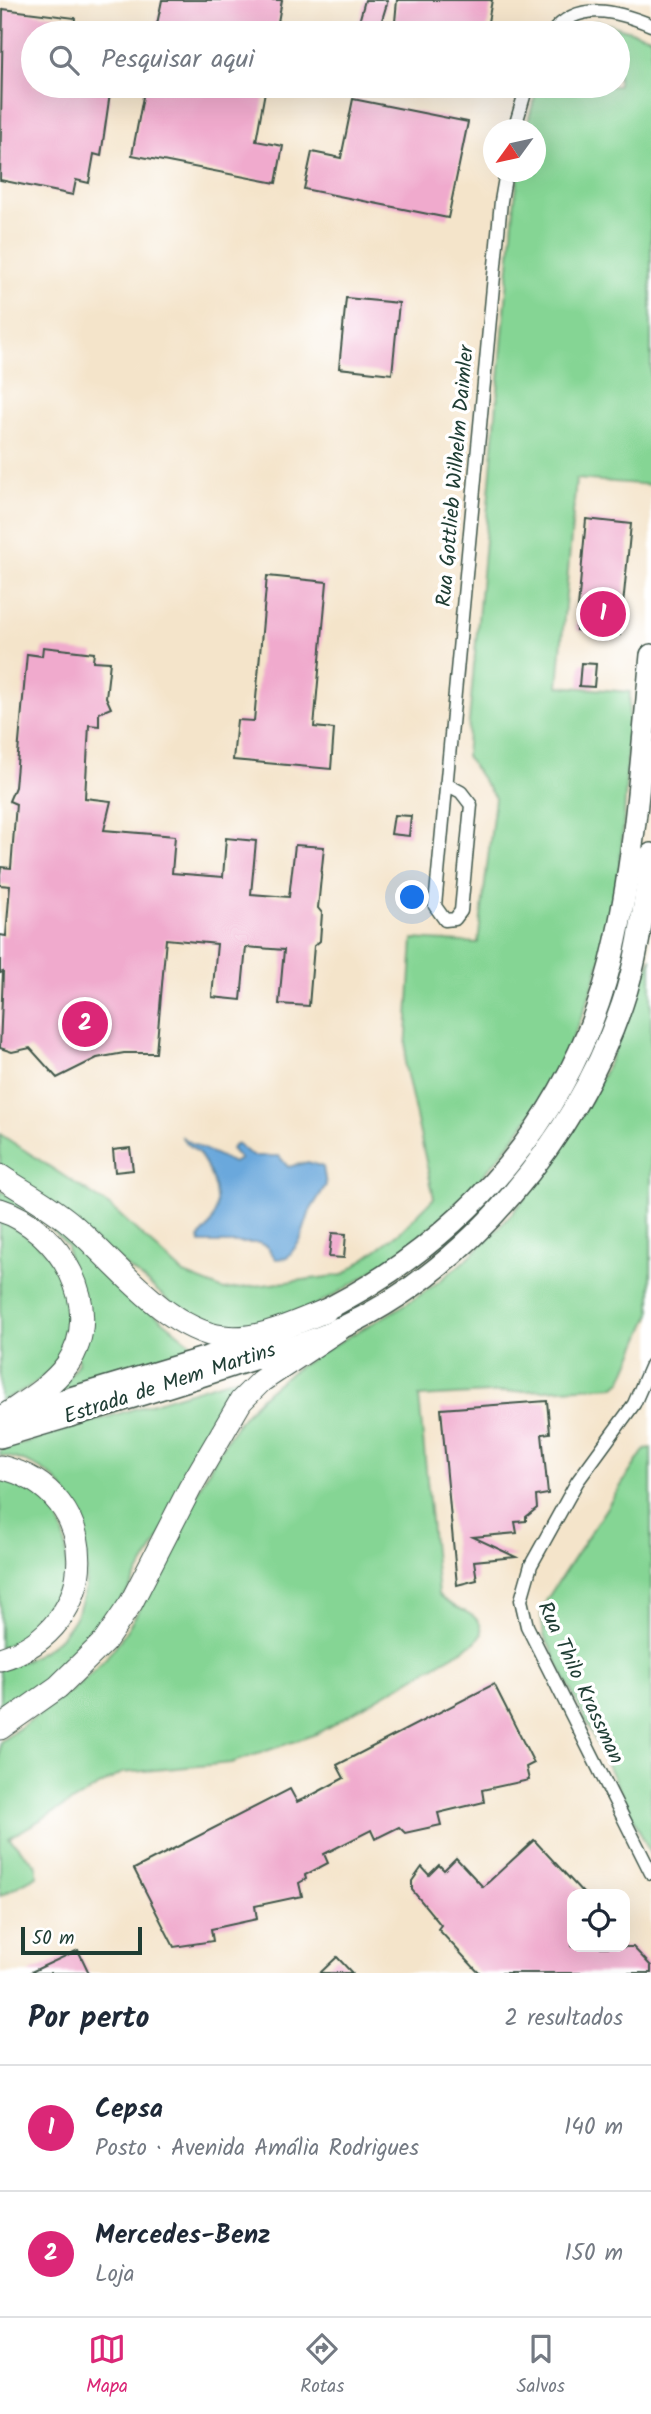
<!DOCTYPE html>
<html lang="pt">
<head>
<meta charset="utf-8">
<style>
	body { margin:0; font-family:Kalam,sans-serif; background:#f6f6f7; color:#1f2937 }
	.controls { position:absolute; right:21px; bottom:21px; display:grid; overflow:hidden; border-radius:14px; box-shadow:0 7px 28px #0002 }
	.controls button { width:63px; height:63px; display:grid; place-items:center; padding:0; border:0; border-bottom:2px solid #e0e1e3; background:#fff; color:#1f2937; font:35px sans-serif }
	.compass { position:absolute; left:483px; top:119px; width:63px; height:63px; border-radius:50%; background:#fff; box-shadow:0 7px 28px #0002; rotate:237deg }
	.scale { position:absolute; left:21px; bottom:18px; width:121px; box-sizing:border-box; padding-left:7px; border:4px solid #1f3d34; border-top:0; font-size:19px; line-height:24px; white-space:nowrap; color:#1f3d34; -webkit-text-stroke:5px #fff; paint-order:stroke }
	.you { position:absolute; left:413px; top:898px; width:24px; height:24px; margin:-18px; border:5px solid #fff; border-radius:50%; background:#1a73e8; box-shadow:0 0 0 10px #1a73e833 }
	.badge { display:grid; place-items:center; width:46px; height:46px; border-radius:50%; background:#db2777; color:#fff; font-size:23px; font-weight:700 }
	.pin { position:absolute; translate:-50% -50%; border:4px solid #fff; box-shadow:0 2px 7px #0006 }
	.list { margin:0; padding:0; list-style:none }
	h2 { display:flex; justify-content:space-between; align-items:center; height:91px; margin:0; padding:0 28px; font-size:30px }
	h2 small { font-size:23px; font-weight:400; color:#747a83 }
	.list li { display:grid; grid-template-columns:46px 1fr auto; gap:21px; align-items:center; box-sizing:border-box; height:126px; padding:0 28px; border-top:2px solid #e0e1e3 }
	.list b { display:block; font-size:26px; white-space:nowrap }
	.list p { margin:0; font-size:23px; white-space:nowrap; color:#747a83 }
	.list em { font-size:23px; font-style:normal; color:#747a83 }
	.icon { flex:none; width:38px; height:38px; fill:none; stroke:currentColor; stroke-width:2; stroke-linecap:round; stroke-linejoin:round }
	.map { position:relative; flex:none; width:651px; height:1973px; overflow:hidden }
	.search { position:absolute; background:#fff; box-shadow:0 7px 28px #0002; left:21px; right:21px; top:21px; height:77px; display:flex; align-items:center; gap:18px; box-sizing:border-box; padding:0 24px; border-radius:38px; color:#747a83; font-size:26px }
	.sheet { height:343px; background:#fff }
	nav { display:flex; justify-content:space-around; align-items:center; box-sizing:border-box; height:98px; border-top:2px solid #e0e1e3; background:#fff; font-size:19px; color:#747a83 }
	nav a { display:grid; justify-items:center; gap:4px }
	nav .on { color:#db2777 }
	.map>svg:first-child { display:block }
	.green { fill:#85d594; stroke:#528964; stroke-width:2 }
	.water { fill:#6aa8dc; stroke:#447288; stroke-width:2 }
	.building { fill:#f0aacd }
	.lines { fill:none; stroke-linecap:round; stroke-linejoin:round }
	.street-casing { stroke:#3f564a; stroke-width:15 }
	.primary-casing { stroke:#3f564a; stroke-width:24 }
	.highway-casing { stroke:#3f564a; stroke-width:25 }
	.street { stroke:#fff; stroke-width:12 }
	.primary { stroke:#fff; stroke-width:21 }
	.highway { stroke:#fff; stroke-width:23 }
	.labels { text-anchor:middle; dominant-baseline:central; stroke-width:7; stroke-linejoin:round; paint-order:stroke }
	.street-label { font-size:21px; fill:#1f3d34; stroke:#fff }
</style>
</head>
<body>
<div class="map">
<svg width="651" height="1973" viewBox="0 0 651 1973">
	<rect width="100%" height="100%" fill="#fff"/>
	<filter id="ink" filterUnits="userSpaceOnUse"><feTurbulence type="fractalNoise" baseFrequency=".0143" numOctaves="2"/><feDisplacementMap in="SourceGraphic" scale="14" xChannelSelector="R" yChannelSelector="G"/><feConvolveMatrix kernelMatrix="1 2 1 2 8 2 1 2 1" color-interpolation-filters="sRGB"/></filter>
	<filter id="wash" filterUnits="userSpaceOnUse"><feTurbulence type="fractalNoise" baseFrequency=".00686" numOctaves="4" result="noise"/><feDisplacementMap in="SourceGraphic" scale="28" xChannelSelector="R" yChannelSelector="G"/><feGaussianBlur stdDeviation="1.57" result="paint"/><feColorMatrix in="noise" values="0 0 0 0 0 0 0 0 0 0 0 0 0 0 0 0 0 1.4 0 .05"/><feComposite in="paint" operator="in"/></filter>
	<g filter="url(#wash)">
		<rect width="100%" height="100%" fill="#f4e4ca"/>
		<g class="green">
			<path d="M597,21L651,37V485L576,479L558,686L630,692C626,751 627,811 619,870C596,1043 515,1175 371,1272C322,1305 262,1339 201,1324C185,1319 166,1298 153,1287C102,1247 51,1207 0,1167V1134L111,1207L184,1274L224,1290L343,1275L400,1232L434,1198L405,1066L413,939L478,943L495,798L466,756L515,198L519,172H536V130L526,129L538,86H618V33H566L578,26Z"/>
			<path d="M651,957V1313L622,1380L615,1386L419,1397L438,1594C450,1611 482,1609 482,1634L474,1643L316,1734L231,1763L122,1773L9,1838L37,1866V1876L0,1896V1742C39,1713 84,1687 114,1648C165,1580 187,1494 236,1426C279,1365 359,1335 420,1295C537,1216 607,1088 651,957Z"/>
			<path d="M0,1190L56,1224L130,1294L198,1349L57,1395L78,1363L67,1246C50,1224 26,1210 0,1201Z"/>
			<path d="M0,1220C22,1232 49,1248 60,1272C75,1306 69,1359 38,1381C27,1390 13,1395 0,1401Z"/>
			<path d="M248,1374H258L111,1619L70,1665L0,1719V1668C69,1652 98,1602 82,1535C71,1486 49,1464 0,1455V1450Z"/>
			<polygon points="651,1448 651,1855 544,1635 541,1614 547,1599 645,1449"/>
			<path d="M0,1476C20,1482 47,1495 56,1514C74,1549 69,1597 42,1625C33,1635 12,1642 0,1648Z"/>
		</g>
		<path class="water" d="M182,1137C199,1149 215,1153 233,1163L240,1159L231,1149L237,1143L252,1156H279L288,1167L308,1162L323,1167L326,1185L310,1211L300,1241L287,1258L276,1259L267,1247L259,1243H200L199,1237C226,1216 217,1181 200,1155C195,1147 184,1144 182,1137Z"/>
		<g id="blocks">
			<g class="building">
				<polygon points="162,0 282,0 276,33 177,33 156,29"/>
				<polygon points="365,0 388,0 378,33 362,33 359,22"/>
				<polygon points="397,0 492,0 486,33 394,33"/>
				<polygon points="3,9 75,18 73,33 33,33 33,86 111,86 101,156 94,154 89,183 76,180 73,195 0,180"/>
				<polygon points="145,86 266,86 256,141 283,146 276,183 132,155"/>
				<polygon points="353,99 468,122 448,218 304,189 312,152 341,158"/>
				<polygon points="346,298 399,303 392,374 339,368"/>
				<polygon points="586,519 631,524 620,635 576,630"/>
				<polygon points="267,576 327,582 314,727 334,729 331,769 233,760 237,720 254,721"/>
				<polygon points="43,647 94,653 93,661 110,662 106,697 111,708 99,713 99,726 89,725 85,798 111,801 104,830 175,836 172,873 223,877 226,838 256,841 251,894 289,897 295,845 324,847 318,908 322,913 320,941 314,946 309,1006 279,1004 284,950 246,947 241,1000 212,997 217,944 166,939 156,1053 124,1053 97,1058 57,1078 30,1048 12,1052 0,1048 3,972 0,973 0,935 6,936 10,886 0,885 0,874 1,867 11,868 16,804 9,801 15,787 27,654 42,656"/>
				<polygon points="581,663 596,664 594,687 579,686"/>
				<polygon points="394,815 411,816 409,836 391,834"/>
				<polygon points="130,1148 133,1170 115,1172 113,1150"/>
				<polygon points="332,1233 346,1234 344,1258 329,1257"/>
				<polygon points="547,1401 550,1433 542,1434 548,1494 536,1496 537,1508 526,1517 526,1521 515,1522 517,1533 473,1537 516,1557 474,1561 477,1580 457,1585 441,1409"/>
				<polygon points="494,1684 534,1763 526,1767 529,1780 482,1790 484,1802 438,1813 441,1825 405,1833 399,1827 375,1839 371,1830 324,1854 328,1863 305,1875 306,1879 299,1883 302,1896 255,1906 257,1919 211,1929 213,1941 174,1947 134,1869 290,1789 297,1802 314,1794 344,1778 337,1765"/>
				<polygon points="534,1840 584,1894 572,1894 572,1947 633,1947 651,1966 651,1973 479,1973 438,1929 441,1925 412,1890 412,1881 422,1867 429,1875 439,1865 444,1870 456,1858 483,1887"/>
				<polygon points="78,1950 89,1973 29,1973"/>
				<polygon points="337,1957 352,1973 320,1973"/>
			</g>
		</g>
	</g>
	<g filter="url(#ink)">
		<use href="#blocks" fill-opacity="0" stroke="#3f564a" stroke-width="2"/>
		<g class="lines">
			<g class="street-casing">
				<g id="street">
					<path d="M552,33C578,0 617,11 651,25"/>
					<polyline points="514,130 527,86"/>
					<polyline points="446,784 461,792 471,805 461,911 455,919 445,920 435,906 501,201 506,172"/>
					<polyline points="651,1365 634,1404 577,1482 531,1565 521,1600 527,1626 651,1873"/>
				</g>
			</g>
			<g class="primary-casing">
				<g id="primary">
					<path d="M309,1318C465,1244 580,1111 616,940C636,847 642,750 651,655"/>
					<polyline points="10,1416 261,1341"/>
					<path d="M0,1437C76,1414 153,1392 228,1367C265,1355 304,1345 339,1329C469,1269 575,1139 622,1005C639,956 644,905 651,854"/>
				</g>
			</g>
			<g class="highway-casing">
				<g id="highway">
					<path d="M0,1176C25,1193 52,1206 75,1227C116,1263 166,1329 223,1337C257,1342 294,1323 325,1311"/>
					<path d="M0,1210C59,1228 107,1308 67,1365C50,1388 23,1403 0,1419"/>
					<path d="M0,1467C106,1491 104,1629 0,1659"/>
					<polyline points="0,1728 58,1687 105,1641 131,1603 190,1488 241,1401 261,1381 339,1329"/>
				</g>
			</g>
			<use href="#street" class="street"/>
			<use href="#primary" class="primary"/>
			<use href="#highway" class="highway"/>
		</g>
	</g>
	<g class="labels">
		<g class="street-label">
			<text transform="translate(456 476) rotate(-85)">Rua Gottlieb Wilhelm Daimler</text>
			<text transform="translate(170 1384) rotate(-18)">Estrada de Mem Martins</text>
			<text transform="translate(580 1683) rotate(65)">Rua Thilo Krassman</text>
		</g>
	</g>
</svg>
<div class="controls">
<button><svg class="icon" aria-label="locate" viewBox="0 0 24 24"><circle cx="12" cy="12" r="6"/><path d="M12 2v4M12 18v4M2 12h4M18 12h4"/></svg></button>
</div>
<svg class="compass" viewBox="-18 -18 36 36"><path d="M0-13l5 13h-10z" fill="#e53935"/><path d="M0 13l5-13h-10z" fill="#747a83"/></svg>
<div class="scale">50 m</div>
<div class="you"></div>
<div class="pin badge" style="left:603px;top:614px">1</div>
<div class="pin badge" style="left:85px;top:1024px">2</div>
<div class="search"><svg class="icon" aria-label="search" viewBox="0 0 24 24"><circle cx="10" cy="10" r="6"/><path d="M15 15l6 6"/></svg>Pesquisar aqui</div>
</div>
<section class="sheet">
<h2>Por perto<small>2 resultados</small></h2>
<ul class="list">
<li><span class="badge">1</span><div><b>Cepsa</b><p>Posto · Avenida Amália Rodrigues</p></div><em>140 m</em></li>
<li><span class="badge">2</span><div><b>Mercedes-Benz</b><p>Loja</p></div><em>150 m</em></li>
</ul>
</section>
<nav>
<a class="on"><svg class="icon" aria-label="map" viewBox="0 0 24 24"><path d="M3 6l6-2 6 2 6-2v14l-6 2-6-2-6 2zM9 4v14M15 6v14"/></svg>Mapa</a>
<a><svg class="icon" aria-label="directions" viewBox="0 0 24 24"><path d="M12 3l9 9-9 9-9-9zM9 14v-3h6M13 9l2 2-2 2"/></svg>Rotas</a>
<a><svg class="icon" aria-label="saved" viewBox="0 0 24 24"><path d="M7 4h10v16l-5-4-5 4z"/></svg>Salvos</a>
</nav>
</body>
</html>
